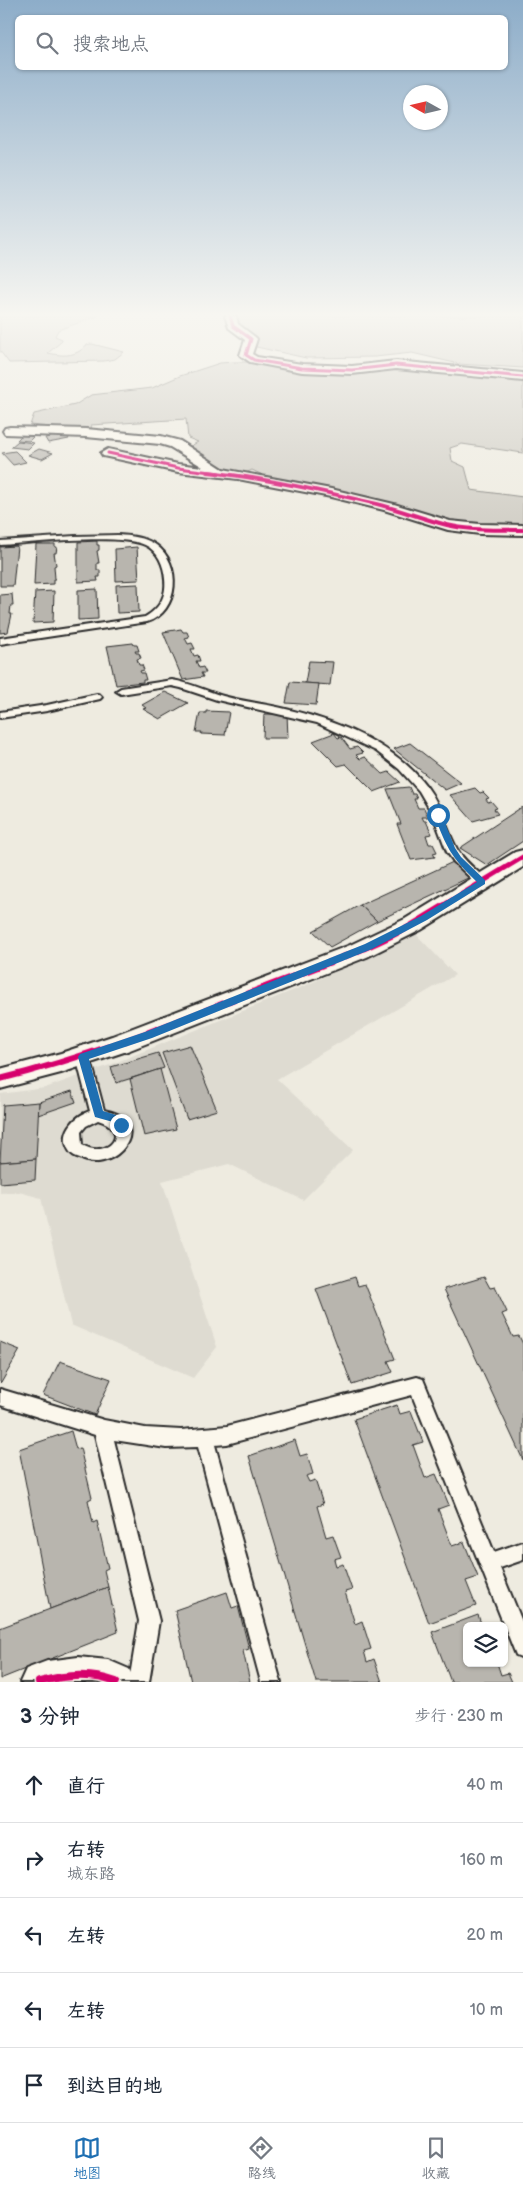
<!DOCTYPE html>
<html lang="zh">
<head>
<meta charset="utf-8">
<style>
	body { margin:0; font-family:"Balsamiq Sans","LXGW WenKai TC",sans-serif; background:#f6f6f7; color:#1f2937 }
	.controls { position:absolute; right:15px; bottom:15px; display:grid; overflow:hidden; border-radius:8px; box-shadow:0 1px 4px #0004 }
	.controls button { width:45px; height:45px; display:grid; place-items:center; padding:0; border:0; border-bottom:1px solid #e0e1e3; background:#fff; color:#1f2937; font:25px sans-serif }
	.compass { position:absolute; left:403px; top:85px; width:45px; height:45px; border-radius:50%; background:#fff; box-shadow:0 1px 4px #0004; rotate:278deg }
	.stop { position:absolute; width:15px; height:15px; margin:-11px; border:4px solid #1f6fb2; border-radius:50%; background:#fff }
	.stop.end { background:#1f6fb2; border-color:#fff; box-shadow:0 1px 5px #0008 }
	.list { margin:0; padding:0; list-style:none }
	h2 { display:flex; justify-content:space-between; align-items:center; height:65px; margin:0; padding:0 20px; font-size:21px }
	h2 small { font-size:16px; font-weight:400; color:#747a83 }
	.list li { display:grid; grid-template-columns:32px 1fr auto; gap:15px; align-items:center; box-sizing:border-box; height:75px; padding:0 20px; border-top:1px solid #e0e1e3 }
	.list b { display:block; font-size:19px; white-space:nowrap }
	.list p { margin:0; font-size:16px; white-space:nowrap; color:#747a83 }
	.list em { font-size:16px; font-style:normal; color:#747a83 }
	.icon { flex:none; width:28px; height:28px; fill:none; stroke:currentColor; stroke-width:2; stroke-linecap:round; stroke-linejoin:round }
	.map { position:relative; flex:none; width:523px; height:1682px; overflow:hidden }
	.search { position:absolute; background:#fff; box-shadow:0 1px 4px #0004; left:15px; right:15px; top:15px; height:55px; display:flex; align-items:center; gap:12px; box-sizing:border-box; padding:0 18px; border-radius:8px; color:#747a83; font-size:19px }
	.sheet { height:440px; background:#fff }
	nav { display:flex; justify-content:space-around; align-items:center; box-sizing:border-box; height:70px; border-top:1px solid #e0e1e3; background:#fff; font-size:14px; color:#747a83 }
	nav a { display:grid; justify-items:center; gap:2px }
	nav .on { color:#1f6fb2 }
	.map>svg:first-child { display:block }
	.built { fill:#dedbd1 }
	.green { fill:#cecbc2; stroke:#7c7b76 }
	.building { fill:#b8b5ae; stroke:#2b2b2b }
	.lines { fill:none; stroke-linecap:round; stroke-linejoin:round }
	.lane-casing { stroke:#2b2b2b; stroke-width:4 }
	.street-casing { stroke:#2b2b2b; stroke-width:4 }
	.lane { fill:#fbf7ec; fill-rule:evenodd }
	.street { fill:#fbf7ec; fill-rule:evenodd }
	.cycleway-far4-casing { stroke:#fbf7ec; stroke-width:5 }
	.cycleway-far3-casing { stroke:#fbf7ec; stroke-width:6 }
	.cycleway-far2-casing { stroke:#fbf7ec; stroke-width:8 }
	.cycleway-far1-casing { stroke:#fbf7ec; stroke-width:9 }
	.cycleway-casing { stroke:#fbf7ec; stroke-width:11 }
	.cycleway-far4 { stroke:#d6006c; stroke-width:3 }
	.cycleway-far3 { stroke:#d6006c; stroke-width:4 }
	.cycleway-far2 { stroke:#d6006c; stroke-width:5 }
	.cycleway-far1 { stroke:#d6006c; stroke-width:6 }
	.cycleway { stroke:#d6006c; stroke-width:8 }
	.route { fill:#1f6fb2 }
</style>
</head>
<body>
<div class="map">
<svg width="523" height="1682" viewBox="0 0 523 1682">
	<rect width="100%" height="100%" fill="#eeebe0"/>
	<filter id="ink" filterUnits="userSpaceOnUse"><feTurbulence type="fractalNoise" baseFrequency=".02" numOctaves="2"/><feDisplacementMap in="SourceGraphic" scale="10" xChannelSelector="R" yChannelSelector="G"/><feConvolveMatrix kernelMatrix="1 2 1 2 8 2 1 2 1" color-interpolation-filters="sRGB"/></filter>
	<g filter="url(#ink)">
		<polygon class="built" points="415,933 455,975 277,1079 353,1150 303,1200 229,1164 162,1181 217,1347 193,1378 71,1325 41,1198 19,1192 0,1193 0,1094 45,1088 110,1065 309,984"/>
		<g class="green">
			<path d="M0,316H98L58,330L55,336L62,339V341L48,353C58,355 68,357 78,352C84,349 84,344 92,344L124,352L115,359L104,361L9,363L0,351Z"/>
			<polygon points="234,316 523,316 523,368 459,364 412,353 375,357 306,358 252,346 238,326"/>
			<path d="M234,362H263L297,369L386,367L523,378V453L462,444L450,448L452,461L465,467L471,490L523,497V528L442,522L271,479L252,470C231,482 205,459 187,448L198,442L188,438L186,419L91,425L92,431L30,425L34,414L75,405L91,395L152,388L180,376L220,363Z"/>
		</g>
		<g class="building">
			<polygon points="24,433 36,434 29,441 17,440"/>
			<polygon points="66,434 69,439 48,443 45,438"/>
			<polygon points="18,441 34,443 28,449 11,447"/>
			<polygon points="39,449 53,453 42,459 28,455"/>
			<polygon points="15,451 26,462 13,465 2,453"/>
			<polygon points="97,541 97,545 99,545 99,550 97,551 99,563 97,563 97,570 100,570 100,577 97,577 98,581 78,582 78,542"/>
			<polygon points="36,544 55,544 55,547 57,547 56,553 54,553 56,565 54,566 55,579 53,579 53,584 34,585"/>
			<polygon points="17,546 13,586 0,586 0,547"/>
			<polygon points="137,547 139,580 116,581 115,549"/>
			<polygon points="138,584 139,612 117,613 116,585"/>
			<polygon points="97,589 98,619 78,620 78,590"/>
			<polygon points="54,591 53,622 33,623 35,592"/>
			<polygon points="12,594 13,605 11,605 10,614 12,614 8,632 0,633 0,595"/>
			<polygon points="181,629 183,632 187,632 189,637 185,638 188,644 192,643 195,649 191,649 194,656 198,655 200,661 196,661 199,668 203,667 206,673 201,673 203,677 183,680 163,632"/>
			<polygon points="133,643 134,645 137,645 139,651 135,651 136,653 139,653 141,658 137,659 139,665 142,665 144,670 140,671 141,673 144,673 146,680 143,680 143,682 116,685 107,646"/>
			<polygon points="309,661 333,662 330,685 305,683"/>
			<polygon points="290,682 319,684 316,705 286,703"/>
			<polygon points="165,692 188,703 160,719 143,709 146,708 142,705"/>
			<polygon points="206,711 229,712 225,735 201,734 202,732 196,732 200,713 206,713"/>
			<polygon points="264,714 287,714 288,738 263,738"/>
			<polygon points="334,733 338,738 341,737 350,749 357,747 363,753 356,755 360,759 365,757 383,774 389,772 400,782 374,792 346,764 338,766 313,741"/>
			<polygon points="410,743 461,783 445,790 394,749"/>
			<polygon points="409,787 412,794 415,794 417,799 414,799 418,808 424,808 428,817 422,817 424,821 426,821 432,834 426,835 429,844 433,844 437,852 433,853 435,857 411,860 397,824 401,824 387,789"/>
			<polygon points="475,788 480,793 483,792 489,798 486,799 488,802 491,801 497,808 494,809 498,814 473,821 450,795"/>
			<polygon points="522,807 523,841 487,865 460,848"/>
			<polygon points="453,862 470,877 377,921 360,905"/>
			<polygon points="360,905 377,921 330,947 313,931"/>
			<polygon points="190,1045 217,1110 187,1119 162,1053"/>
			<polygon points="158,1053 164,1068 116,1083 111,1067"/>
			<polygon points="160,1069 176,1129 144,1136 130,1079"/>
			<polygon points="72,1091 76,1102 38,1115 39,1102"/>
			<polygon points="39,1102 36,1159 0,1162 3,1105"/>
			<polygon points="36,1159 35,1180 0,1183 0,1162"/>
			<polygon points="355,1277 358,1286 365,1284 395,1359 388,1361 393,1372 352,1385 316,1289"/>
			<polygon points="484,1277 490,1288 495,1287 507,1312 502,1314 513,1337 519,1336 523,1344 523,1460 444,1289"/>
			<polygon points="0,1342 20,1350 1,1383 0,1382"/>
			<polygon points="60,1361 111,1379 95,1415 43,1395"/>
			<polygon points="397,1405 400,1414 411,1411 423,1442 413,1445 425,1478 436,1474 449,1505 438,1509 452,1546 464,1542 478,1577 466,1581 476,1606 429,1623 354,1419"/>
			<polygon points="71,1431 76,1449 80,1448 92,1498 88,1500 93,1523 97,1521 108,1568 104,1570 108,1587 50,1609 19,1449"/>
			<polygon points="295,1440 300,1456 307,1454 313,1474 306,1476 309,1482 315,1480 323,1504 317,1506 326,1537 333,1535 341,1557 334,1559 336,1566 343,1564 352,1590 345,1592 355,1624 362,1621 371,1649 364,1651 367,1662 374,1659 382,1682 316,1682 249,1456"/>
			<polygon points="108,1587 118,1632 0,1679 0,1628"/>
			<polygon points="227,1592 232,1608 238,1606 249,1649 243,1651 250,1682 191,1682 175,1610"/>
			<polygon points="478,1615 482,1626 467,1626 467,1663 497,1663 501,1675 508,1673 512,1682 451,1682 432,1632"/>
		</g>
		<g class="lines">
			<g class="lane-casing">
				<g id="lane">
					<path d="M118,535C131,536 145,537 156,545C182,563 180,612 147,622L0,644V638L145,617C159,609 167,596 165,579C164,565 158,551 145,545C120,533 31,543 0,545V541L75,536Z"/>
					<path d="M172,680C190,683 206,691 223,696C245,702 268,704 290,710C340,722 396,745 427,787C442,807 446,829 457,849C464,861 476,870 486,879L488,882L486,885H478L454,862L447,852L433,815L419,791L399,769L376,751L317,723L217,700L181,688L172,686L121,694L116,691L121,688Z"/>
					<polygon points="97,694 100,695 102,697 100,699 47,711 0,718 0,712 47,705"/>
					<path d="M83,1052L88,1053L90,1057L104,1110C108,1111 115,1112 119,1115C149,1135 109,1175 80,1158C76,1157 72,1155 70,1152C58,1134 74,1116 90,1111L76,1057L78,1053ZM98,1120C132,1130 109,1160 82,1145L81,1132L86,1126Z"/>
					<polygon points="417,1377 423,1379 494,1552 523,1542 523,1560 500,1568 523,1624 523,1658 516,1655 412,1395 227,1444 215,1445 281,1682 261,1682 198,1447 166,1448 114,1440 159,1621 149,1682 129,1682 139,1621 95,1435 0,1405 0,1389 104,1420 145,1428 181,1430 227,1426"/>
				</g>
			</g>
			<g class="street-casing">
				<g id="street">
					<polygon points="225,316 236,316 238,324 255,337 257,339 252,354 257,357 302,364 352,366 396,361 523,373 523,381 396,369 352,374 302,372 250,362 240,355 245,340 229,328"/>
					<polygon points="10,427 86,429 161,436 180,441 223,469 331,489 394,504 450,521 480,524 523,525 523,535 480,534 448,530 384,510 331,497 238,479 178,472 103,456 101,453 108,449 178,464 203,467 170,447 160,444 86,437 5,434 3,431 5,428"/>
					<polygon points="523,850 523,867 421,930 367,957 130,1050 61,1073 0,1089 0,1069 61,1053 112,1036 350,945 405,919 515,852"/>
					<polygon points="78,1657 108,1660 129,1669 135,1682 20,1682 26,1669 47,1661"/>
				</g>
			</g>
			<use href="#lane" class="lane"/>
			<use href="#street" class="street"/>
			<g class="cycleway-far4-casing">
				<g id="cycleway-far4">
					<polyline points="230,316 233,326 251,339 246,355 254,360 302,368 352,370 396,365 523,377"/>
					<polyline points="108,453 178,468 219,473"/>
				</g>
			</g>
			<g class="cycleway-far3-casing">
				<path id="cycleway-far3" d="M208,472C265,478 321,491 377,504C401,510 423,519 447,525C471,531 498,529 523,530"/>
			</g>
			<g class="cycleway-far2-casing">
				<polyline id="cycleway-far2" points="403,930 523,857"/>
			</g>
			<g class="cycleway-far1-casing">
				<path id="cycleway-far1" d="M0,1079C86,1058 166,1026 247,994C300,973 355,955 405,929"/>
			</g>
			<g class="cycleway-casing">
				<path id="cycleway" d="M39,1682C64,1675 91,1672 116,1682"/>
			</g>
			<use href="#cycleway-far4" class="cycleway-far4"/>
			<use href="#cycleway-far3" class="cycleway-far3"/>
			<use href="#cycleway-far2" class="cycleway-far2"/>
			<use href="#cycleway-far1" class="cycleway-far1"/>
			<use href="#cycleway" class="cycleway"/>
		</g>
	</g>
	<linearGradient id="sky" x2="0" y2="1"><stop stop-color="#8dadc9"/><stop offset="0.57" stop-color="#f7f6f1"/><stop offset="1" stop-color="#f7f6f1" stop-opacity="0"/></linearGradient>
	<rect width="523" height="552" fill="url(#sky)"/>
	<path class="route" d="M435,813H441L455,848L461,857L485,880V884L427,920L372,949L152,1038L89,1059L103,1111L119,1116L127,1125L121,1130L113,1122L95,1117L78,1057L80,1054L145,1032L365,944L421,916L477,882C450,856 447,848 434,815Z"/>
</svg>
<div class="controls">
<button><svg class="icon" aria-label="layers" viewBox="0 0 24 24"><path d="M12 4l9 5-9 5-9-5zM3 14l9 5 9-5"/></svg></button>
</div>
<svg class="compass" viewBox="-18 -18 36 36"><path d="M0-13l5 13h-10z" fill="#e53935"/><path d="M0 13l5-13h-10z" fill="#747a83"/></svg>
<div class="stop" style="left:438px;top:815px"></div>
<div class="stop end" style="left:121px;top:1125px"></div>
<div class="search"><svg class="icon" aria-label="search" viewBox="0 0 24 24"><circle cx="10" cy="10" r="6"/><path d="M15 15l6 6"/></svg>搜索地点</div>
</div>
<section class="sheet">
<h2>3 分钟<small>步行 · 230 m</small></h2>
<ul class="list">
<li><svg class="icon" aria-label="ahead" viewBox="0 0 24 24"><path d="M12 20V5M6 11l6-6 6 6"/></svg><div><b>直行</b></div><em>40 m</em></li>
<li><svg class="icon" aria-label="right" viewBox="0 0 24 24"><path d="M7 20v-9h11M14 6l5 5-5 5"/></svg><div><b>右转</b><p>城东路</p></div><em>160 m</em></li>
<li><svg class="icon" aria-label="left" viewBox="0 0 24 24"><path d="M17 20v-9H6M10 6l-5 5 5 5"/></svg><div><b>左转</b></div><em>20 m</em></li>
<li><svg class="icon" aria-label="left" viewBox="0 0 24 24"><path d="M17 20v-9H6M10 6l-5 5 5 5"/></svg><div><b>左转</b></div><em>10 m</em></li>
<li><svg class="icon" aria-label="arrive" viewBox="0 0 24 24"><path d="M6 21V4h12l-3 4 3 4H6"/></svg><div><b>到达目的地</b></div></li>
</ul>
</section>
<nav>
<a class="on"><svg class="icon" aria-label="map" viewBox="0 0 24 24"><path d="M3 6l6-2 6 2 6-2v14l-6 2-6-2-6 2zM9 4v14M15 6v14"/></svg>地图</a>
<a><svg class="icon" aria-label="directions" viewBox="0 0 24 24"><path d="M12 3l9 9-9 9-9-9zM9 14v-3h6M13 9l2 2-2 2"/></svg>路线</a>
<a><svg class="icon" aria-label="saved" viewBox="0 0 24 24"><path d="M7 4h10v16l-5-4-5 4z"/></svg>收藏</a>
</nav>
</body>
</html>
